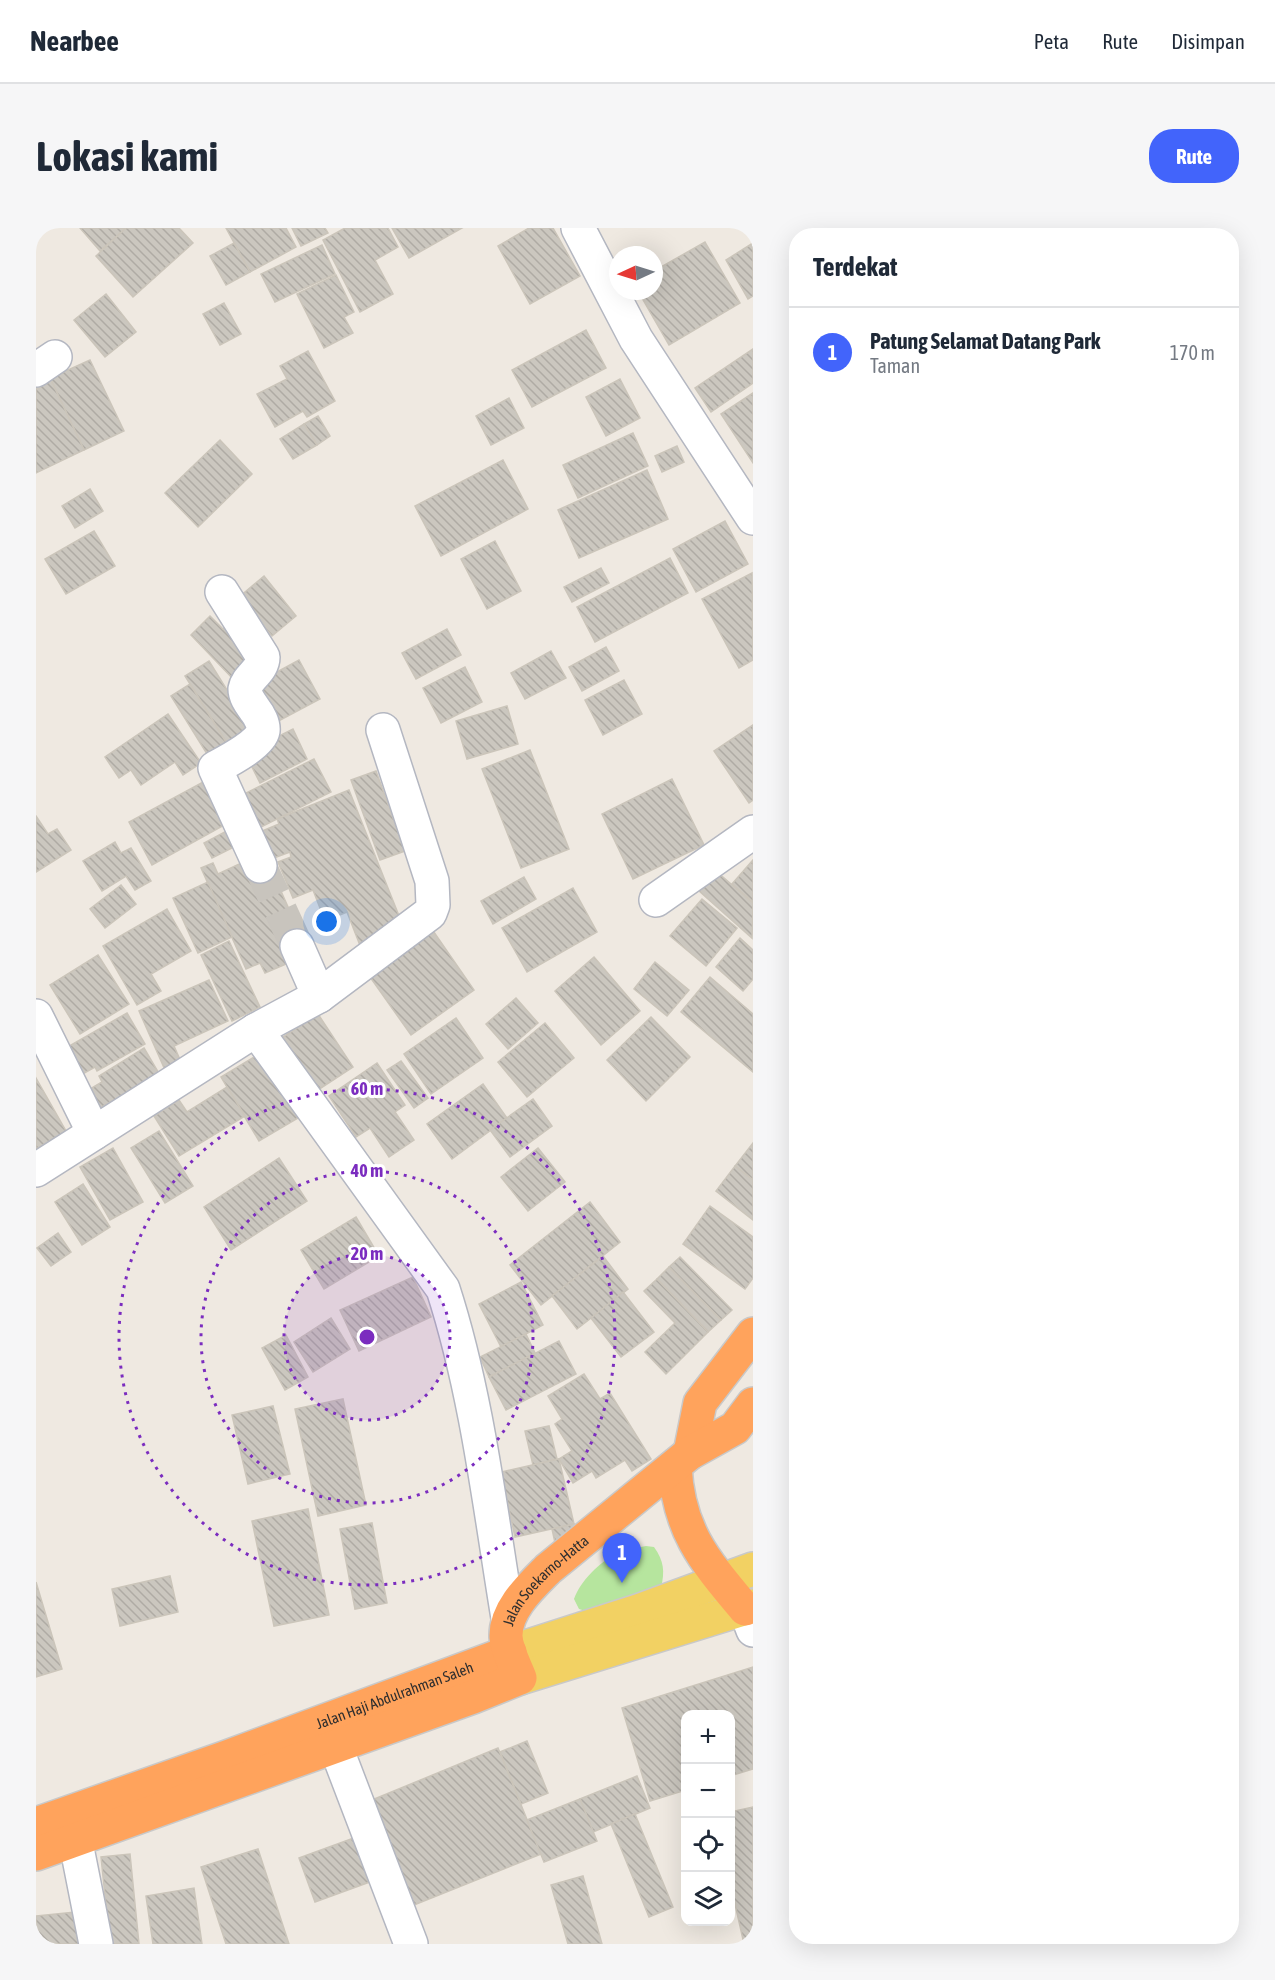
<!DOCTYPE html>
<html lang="id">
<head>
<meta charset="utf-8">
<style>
	body { margin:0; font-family:"Asap Condensed",sans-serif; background:#f6f6f7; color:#1f2937 }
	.controls { position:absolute; right:18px; bottom:18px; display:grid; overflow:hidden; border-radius:12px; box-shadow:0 6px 24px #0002 }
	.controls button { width:54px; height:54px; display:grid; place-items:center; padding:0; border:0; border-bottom:2px solid #e0e1e3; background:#fff; color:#1f2937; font:30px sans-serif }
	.compass { position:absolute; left:573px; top:18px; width:54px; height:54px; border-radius:50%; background:#fff; box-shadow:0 6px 24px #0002; rotate:266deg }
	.you { position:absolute; left:291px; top:694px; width:21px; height:21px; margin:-15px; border:4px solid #fff; border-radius:50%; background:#1a73e8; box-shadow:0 0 0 9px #1a73e833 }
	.badge { display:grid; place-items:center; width:39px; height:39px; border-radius:50%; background:#4264fb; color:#fff; font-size:20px; font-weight:700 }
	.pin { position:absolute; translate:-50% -50px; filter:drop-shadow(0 2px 3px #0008) }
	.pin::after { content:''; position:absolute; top:32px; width:21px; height:18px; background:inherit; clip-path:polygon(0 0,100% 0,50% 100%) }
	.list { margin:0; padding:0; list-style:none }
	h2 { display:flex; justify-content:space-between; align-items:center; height:78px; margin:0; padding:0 24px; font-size:26px }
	h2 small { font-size:20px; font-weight:400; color:#747a83 }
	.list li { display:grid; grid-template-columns:39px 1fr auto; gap:18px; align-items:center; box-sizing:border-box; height:90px; padding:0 24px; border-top:2px solid #e0e1e3 }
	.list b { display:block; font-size:22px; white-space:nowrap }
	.list p { margin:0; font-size:20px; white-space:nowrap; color:#747a83 }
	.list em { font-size:20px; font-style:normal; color:#747a83 }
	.icon { flex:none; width:33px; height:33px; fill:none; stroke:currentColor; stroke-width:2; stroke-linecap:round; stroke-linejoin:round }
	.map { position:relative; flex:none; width:717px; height:1716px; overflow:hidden; border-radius:24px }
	header { display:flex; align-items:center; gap:36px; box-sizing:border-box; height:84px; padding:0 30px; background:#fff; border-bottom:2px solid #e0e1e3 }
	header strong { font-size:28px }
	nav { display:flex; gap:33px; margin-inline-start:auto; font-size:21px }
	.intro { display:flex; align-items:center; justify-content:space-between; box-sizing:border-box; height:144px; padding:0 36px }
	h1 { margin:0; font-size:42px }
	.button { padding:15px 27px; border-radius:24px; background:#4264fb; color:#fff; font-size:21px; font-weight:700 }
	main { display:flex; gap:36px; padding:0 36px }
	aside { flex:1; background:#fff; border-radius:24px; box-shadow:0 6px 24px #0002 }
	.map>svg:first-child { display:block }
	.grass { fill:#b6e59e }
	.building { fill:url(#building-back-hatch); stroke:#cbc5ba; stroke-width:1.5 }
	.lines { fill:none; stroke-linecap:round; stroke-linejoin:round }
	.minor-tunnel { stroke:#c8c4bd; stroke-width:33; stroke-dasharray:33 16; stroke-linecap:butt }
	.minor-casing { stroke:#b4b7c1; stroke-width:36 }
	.major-casing { stroke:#c9c9c9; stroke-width:36 }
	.highway-casing { stroke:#c9c9c9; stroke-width:36 }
	.minor { stroke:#fff; stroke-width:33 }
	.major { stroke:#f2d163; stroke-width:33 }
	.highway { stroke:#ffa35c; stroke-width:33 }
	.ring { fill:none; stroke:#7b2cbf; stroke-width:3; stroke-dasharray:3 6 }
	.labels { text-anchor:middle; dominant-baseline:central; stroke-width:6; stroke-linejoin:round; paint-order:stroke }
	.street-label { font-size:15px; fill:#2e2e2e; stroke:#fff }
	.centre { fill:#7b2cbf; stroke:#fff; stroke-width:3 }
	.ring-label { font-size:18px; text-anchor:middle; font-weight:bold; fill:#7b2cbf; stroke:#fff; stroke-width:6; stroke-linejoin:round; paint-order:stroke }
</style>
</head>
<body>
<header>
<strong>Nearbee</strong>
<nav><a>Peta</a><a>Rute</a><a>Disimpan</a></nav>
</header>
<div class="intro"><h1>Lokasi kami</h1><a class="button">Rute</a></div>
<main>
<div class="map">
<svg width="717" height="1716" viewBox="0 0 717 1716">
	<defs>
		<pattern id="building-back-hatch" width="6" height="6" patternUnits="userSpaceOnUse" patternTransform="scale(1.5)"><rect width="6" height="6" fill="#cbc7bf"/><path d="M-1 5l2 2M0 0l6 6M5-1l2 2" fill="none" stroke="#afaba4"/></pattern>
	</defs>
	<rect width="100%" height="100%" fill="#efe9e1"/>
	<path class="grass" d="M610,1318L618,1319C628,1333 629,1343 625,1360L556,1385L543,1381L538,1371C545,1352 563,1335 581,1325C589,1321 600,1320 610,1318Z"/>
	<g class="building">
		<polygon points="44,0 90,0 64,23"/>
		<polygon points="90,0 143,0 157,15 97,69 60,28"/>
		<polygon points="190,0 250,0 260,19 214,44"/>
		<polygon points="256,0 289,0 292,5 265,18"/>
		<polygon points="309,0 352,0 362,19 339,32 357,66 324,84 287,12"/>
		<polygon points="356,0 426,0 373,30"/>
		<polygon points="493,0 517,0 544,48 494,76 462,18"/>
		<polygon points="669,14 704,75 633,117 602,63 618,63 618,43"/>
		<polygon points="198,15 214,44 190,57 174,28"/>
		<polygon points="717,15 717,68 712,71 690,32"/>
		<polygon points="286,17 299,46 239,74 225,46"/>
		<polygon points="300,47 318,84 308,89 317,105 288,120 261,66"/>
		<polygon points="70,66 100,104 69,129 38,92"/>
		<polygon points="188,75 205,106 184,117 167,86"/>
		<polygon points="550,102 570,140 496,179 476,142"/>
		<polygon points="717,121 717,155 675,184 659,160"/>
		<polygon points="272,123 299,173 271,189 267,183 239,199 221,166 251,151 244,138"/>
		<polygon points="54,132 88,203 48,222 14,150"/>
		<polygon points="14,150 48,222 0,245 0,157"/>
		<polygon points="584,151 604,190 570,208 550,169"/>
		<polygon points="717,165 717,235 685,186"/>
		<polygon points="473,170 488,200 455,217 440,188"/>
		<polygon points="282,188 294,208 281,217 268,196"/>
		<polygon points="268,196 281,217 257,231 244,211"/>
		<polygon points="597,205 612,238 542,270 527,237"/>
		<polygon points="184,212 216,246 162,299 129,265"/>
		<polygon points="641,218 648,234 626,244 619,228"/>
		<polygon points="467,232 492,281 405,328 379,278"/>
		<polygon points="611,242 632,291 543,330 522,282"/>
		<polygon points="54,261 67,283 39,300 26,278"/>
		<polygon points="689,293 712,336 660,364 637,321"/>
		<polygon points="58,303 79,338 30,366 9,331"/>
		<polygon points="459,313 485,363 451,381 425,331"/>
		<polygon points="634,330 652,365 559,414 541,379"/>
		<polygon points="565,340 573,355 536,374 528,359"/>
		<polygon points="716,345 717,432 703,440 666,371"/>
		<polygon points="228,348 260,388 236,408 203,369"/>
		<polygon points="174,388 187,401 193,395 224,428 199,453 155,407"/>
		<polygon points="411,401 425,427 380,451 366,425"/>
		<polygon points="570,419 583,443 546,463 533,439"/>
		<polygon points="515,423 530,450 489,471 475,445"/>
		<polygon points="263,432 284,471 235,497 215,458"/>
		<polygon points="173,433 219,507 195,522 149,448"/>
		<polygon points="429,439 446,474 405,495 387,460"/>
		<polygon points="588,452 606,486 567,507 549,472"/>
		<polygon points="154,456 195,522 176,534 135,468"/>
		<polygon points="471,478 482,516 431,531 420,493"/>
		<polygon points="132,486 165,535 147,547 139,534 105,557 95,542 83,550 69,529"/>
		<polygon points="717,497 717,572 713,575 678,523"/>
		<polygon points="257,501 271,531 224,555 209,525"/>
		<polygon points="494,522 533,621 485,640 446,541"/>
		<polygon points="278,531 295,564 225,599 208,566"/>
		<polygon points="340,543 369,623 344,632 315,552"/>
		<polygon points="636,551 668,617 597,651 566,586"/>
		<polygon points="169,553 192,595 116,637 93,594"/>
		<polygon points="313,562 367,698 325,720 311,684 289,693 277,662 257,670 242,634 255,629 254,624 235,631 224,604 243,596 241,591"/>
		<polygon points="0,588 12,606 21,601 35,622 0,644"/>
		<polygon points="200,598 208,614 176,630 168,615"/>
		<polygon points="79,614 85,625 95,620 115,653 99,662 90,648 66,663 47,633"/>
		<polygon points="216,630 232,634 268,715 255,734 229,745 224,735 210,741 165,640 177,635 182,646"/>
		<polygon points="717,632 717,674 696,656"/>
		<polygon points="680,643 717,675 716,710 663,663"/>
		<polygon points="488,649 500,671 457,696 445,673"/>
		<polygon points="172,654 196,709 162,725 137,670"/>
		<polygon points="85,657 100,676 69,700 54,681"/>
		<polygon points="537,660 561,704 491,744 466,700"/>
		<polygon points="666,671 701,700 670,738 634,708"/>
		<polygon points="131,681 155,723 115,746 125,763 101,777 67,718"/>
		<polygon points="393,697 438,762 375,807 329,742"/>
		<polygon points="704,710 717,722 717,751 707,763 680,739"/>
		<polygon points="193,713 224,779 196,793 165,727"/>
		<polygon points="62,727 93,776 44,806 14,757"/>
		<polygon points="558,729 604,783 565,817 519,763"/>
		<polygon points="619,734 653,762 631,788 598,761"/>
		<polygon points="674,749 717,786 717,844 645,784"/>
		<polygon points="173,752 192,793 138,818 149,843 133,851 103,783"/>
		<polygon points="480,770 502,795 472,821 450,796"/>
		<polygon points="91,785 109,816 61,843 59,839 43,848 28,821"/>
		<polygon points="282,786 317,839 279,864 244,811"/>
		<polygon points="615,789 654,829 610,873 571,832"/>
		<polygon points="420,790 447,830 395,866 368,826"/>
		<polygon points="509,795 538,830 491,869 462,834"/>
		<polygon points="108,820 128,854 83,881 77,872 60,883 49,864 66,854 63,848"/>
		<polygon points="223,826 262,890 223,913 185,849"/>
		<polygon points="365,833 392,870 378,880 351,842"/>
		<polygon points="341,835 369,877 359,884 378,912 353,929 334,900 320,909 293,868"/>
		<polygon points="0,850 30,903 0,921"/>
		<polygon points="447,856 471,890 416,931 391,896"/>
		<polygon points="191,859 209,888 143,928 118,888 143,872 151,884"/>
		<polygon points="497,871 516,898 474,929 454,902"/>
		<polygon points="123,903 157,958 129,975 95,920"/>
		<polygon points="717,915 717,952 699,938"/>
		<polygon points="77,920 107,974 74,992 44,939"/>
		<polygon points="502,920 529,954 492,983 465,949"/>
		<polygon points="243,930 271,973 195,1022 168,979"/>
		<polygon points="699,938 717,952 717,992 680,963"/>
		<polygon points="47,956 74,999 46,1017 19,974"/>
		<polygon points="554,974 584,1014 505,1077 474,1037"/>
		<polygon points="674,978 717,1009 717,1050 709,1061 647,1016"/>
		<polygon points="320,989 343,1028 288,1061 265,1022"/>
		<polygon points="22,1005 35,1024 15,1038 1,1020"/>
		<polygon points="567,1028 592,1061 541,1101 516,1068"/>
		<polygon points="644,1029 696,1082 685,1092 633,1039"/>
		<polygon points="633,1039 685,1092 672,1104 621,1051"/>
		<polygon points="377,1049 395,1089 323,1123 304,1082"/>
		<polygon points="621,1051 672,1104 630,1146 609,1124 639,1095 608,1063"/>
		<polygon points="485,1054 507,1097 465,1119 443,1076"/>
		<polygon points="587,1064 618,1104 585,1129 555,1090"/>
		<polygon points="295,1090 314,1121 277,1144 258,1114"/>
		<polygon points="490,1106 499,1125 453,1149 444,1129"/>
		<polygon points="250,1107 272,1149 249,1162 226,1120"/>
		<polygon points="523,1113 540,1146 470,1182 453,1149"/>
		<polygon points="548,1146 564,1171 574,1165 615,1231 596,1243 589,1232 560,1250 556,1243 537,1255 523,1231 536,1223 519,1196 526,1191 512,1168"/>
		<polygon points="307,1171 330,1277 282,1288 259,1181"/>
		<polygon points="237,1178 254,1246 212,1256 196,1187"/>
		<polygon points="513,1198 521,1231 497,1237 489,1203"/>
		<polygon points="523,1231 538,1296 479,1309 465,1244"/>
		<polygon points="272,1281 293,1387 238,1398 216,1293"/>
		<polygon points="336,1295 351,1375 319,1381 304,1301"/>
		<polygon points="538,1296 542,1314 520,1319 516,1301"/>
		<polygon points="134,1348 142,1384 84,1398 76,1361"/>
		<polygon points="0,1354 26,1441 0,1449"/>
		<polygon points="717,1439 717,1541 694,1548 694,1486 650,1486 650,1562 614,1573 586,1480"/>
		<polygon points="491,1513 512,1565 485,1576 464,1524"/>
		<polygon points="462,1520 505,1626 378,1677 336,1572"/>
		<polygon points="601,1548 614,1580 557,1604 544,1571"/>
		<polygon points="544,1571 561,1613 508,1634 491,1592"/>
		<polygon points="717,1579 717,1715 708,1716 694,1654 694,1584"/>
		<polygon points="599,1586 637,1679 613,1689 575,1596"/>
		<polygon points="326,1607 342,1651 279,1674 263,1630"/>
		<polygon points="222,1621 253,1716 190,1716 165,1639"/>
		<polygon points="94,1626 103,1716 74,1716 65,1629"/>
		<polygon points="547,1648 566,1716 532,1716 515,1657"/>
		<polygon points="158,1660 166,1716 117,1716 110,1668"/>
		<polygon points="49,1683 52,1716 0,1716 0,1688"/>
	</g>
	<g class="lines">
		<polyline class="minor-tunnel" points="224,638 261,718"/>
		<g class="minor-casing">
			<g id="minor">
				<polyline points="542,0 600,111 717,290"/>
				<polyline points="0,142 19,129"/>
				<path d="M186,364L227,429C227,443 211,449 209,461C209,469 215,476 219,482C223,487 228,496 227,503C225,516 190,534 179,540L224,638"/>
				<polyline points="620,672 717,604"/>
				<polyline points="283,768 394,685 397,677 396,653 347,502"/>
				<polyline points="0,788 58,905"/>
				<path d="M220,802L407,1061C441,1166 454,1281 472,1390"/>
				<polyline points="0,942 220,802 283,768 261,718"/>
				<polyline points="709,1381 717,1402"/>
				<polyline points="299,1517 375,1716"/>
				<polyline points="39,1610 60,1716"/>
			</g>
		</g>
		<g class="major-casing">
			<g id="major">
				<polyline points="474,1424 602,1383 717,1341"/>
				<polyline points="484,1450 717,1378"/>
			</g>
		</g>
		<g class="highway-casing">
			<g id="highway">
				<polyline points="654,1225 664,1175 717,1106"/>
				<path d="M639,1238C642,1303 669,1333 709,1381"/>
				<path id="s1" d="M0,1596L188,1530L474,1424"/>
				<path id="s2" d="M0,1626L437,1469L484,1450C479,1437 471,1423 470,1409C469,1382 494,1359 512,1341L654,1225L699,1200L717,1176"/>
			</g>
		</g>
		<use href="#minor" class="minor"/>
		<use href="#major" class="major"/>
		<use href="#highway" class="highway"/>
	</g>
	<circle cx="331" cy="1109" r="83" fill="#7b2cbf" fill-opacity=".12"/>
	<g class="ring">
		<circle cx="331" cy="1109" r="83"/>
		<circle cx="331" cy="1109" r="166"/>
		<circle cx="331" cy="1109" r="248"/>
	</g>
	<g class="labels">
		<g class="street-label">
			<text stroke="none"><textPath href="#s2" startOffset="630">Jalan Soekarno-Hatta</textPath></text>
			<text stroke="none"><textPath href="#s1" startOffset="381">Jalan Haji Abdulrahman Saleh</textPath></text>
		</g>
	</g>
	<circle cx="331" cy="1109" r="9" class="centre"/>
	<g class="ring-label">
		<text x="331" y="867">60 m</text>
		<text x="331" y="949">40 m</text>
		<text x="331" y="1032">20 m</text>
	</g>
</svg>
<div class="controls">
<button>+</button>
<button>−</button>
<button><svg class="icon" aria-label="locate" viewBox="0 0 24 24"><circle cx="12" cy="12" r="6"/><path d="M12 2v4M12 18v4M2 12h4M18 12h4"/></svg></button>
<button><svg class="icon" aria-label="layers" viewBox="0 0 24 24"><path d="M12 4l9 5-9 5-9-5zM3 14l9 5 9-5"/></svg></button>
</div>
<svg class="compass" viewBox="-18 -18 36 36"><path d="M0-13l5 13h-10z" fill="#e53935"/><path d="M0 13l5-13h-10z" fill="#747a83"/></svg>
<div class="you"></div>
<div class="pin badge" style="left:586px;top:1355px">1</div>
</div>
<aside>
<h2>Terdekat<small></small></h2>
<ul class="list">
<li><span class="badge">1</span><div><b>Patung Selamat Datang Park</b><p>Taman</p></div><em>170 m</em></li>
</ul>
</aside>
</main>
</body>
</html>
